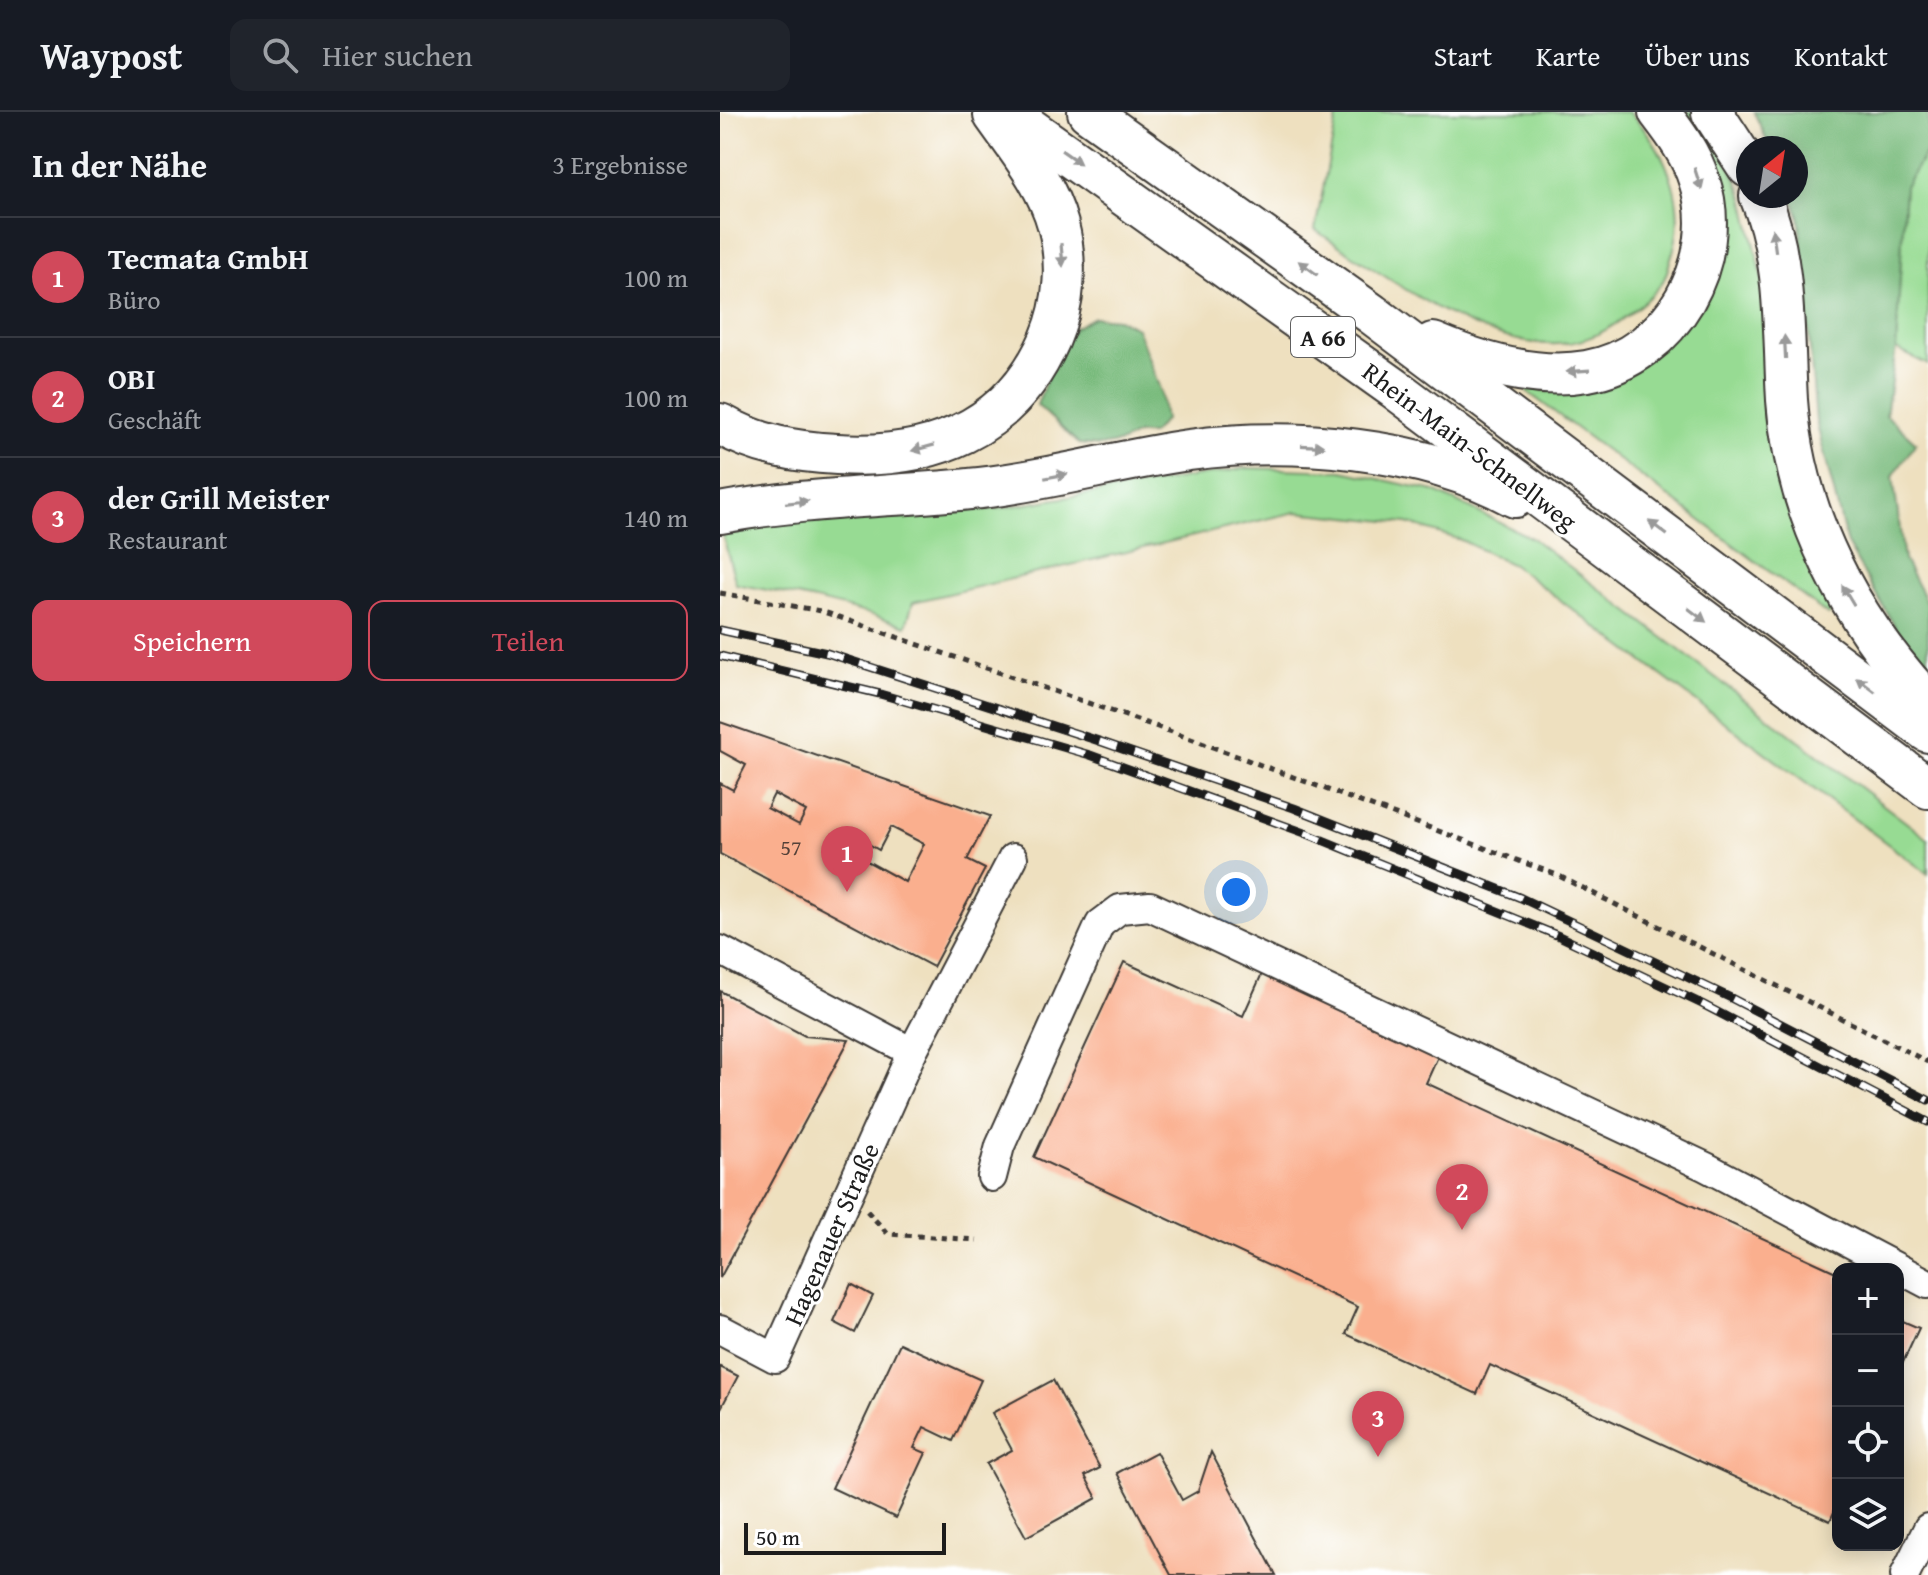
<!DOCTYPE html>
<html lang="de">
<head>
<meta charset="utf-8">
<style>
	body { margin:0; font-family:"Gentium Book Plus",serif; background:#20242c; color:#f1f3f6 }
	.controls { position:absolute; right:24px; bottom:24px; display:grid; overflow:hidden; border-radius:16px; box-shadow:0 4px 20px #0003 }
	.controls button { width:72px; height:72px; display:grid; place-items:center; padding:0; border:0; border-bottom:2px solid #363941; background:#171b24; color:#f1f3f6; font:40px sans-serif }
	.compass { position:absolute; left:1016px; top:24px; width:72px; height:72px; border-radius:50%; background:#171b24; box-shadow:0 4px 20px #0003; rotate:30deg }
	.scale { position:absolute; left:24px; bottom:20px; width:202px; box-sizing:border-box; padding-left:8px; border:4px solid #1c1c1c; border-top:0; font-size:22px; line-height:28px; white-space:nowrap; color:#1c1c1c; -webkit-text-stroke:6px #fff; paint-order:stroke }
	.you { position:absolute; left:516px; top:780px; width:28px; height:28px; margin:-20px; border:6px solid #fff; border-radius:50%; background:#1a73e8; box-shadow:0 0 0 12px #1a73e833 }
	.badge { display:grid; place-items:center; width:52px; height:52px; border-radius:50%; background:#d1495b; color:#fff; font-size:26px; font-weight:700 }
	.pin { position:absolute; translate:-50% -66px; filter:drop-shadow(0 2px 4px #0008) }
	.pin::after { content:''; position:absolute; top:42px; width:28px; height:24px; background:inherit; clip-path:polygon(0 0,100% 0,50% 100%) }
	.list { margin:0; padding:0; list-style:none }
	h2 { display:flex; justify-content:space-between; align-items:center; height:104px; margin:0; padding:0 32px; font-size:34px }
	h2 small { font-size:26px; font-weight:400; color:#9ea1a6 }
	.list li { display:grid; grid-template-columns:52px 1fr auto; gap:24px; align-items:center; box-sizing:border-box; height:120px; padding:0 32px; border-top:2px solid #363941 }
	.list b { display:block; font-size:30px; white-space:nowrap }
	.list p { margin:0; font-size:26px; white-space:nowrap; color:#9ea1a6 }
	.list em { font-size:26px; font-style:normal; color:#9ea1a6 }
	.actions { display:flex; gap:16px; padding:24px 32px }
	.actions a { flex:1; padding:18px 0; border:2px solid #d1495b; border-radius:16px; text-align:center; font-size:28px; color:#d1495b }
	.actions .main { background:#d1495b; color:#fff }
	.icon { flex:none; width:44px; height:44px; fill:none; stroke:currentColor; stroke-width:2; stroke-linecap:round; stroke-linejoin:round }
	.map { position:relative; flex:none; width:1208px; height:1463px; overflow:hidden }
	header { display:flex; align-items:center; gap:48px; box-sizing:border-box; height:112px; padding:0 40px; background:#171b24; border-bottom:2px solid #363941 }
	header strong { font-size:38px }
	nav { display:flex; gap:44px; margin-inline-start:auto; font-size:28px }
	.search { width:560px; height:72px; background:#20242c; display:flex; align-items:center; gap:20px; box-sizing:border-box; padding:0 28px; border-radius:16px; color:#9ea1a6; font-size:30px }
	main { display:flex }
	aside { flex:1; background:#171b24 }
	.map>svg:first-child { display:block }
	.green { fill:#97db93; stroke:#5a7c58; stroke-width:2 }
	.forest { fill:#79bb7d; stroke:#4a6c4c; stroke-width:2 }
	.building { fill:#faaf8e; fill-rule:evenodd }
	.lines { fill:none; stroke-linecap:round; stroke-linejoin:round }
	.minor-casing { stroke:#3c3934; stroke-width:32 }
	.highway-casing { stroke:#3c3934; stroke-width:44 }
	.path { stroke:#3c3934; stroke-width:5; stroke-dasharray:6 6; stroke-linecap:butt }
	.minor { stroke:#fff; stroke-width:28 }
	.highway { stroke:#fff; stroke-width:40 }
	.rail-casing { stroke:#1c1c1c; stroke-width:9 }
	.rail { stroke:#fff; stroke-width:6; stroke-dasharray:18; stroke-linecap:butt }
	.oneway { fill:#999 }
	.labels { text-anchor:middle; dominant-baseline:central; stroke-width:6; stroke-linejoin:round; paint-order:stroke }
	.number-label { font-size:22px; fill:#544138 }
	.shield { fill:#fff; stroke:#606060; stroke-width:2 }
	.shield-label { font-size:24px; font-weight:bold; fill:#1c1c1c }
	.street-label { font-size:26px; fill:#1c1c1c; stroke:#fff }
</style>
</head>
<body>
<header>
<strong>Waypost</strong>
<div class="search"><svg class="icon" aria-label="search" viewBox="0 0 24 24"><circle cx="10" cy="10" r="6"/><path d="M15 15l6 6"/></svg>Hier suchen</div>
<nav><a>Start</a><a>Karte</a><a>Über uns</a><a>Kontakt</a></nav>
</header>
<main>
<aside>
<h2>In der Nähe<small>3 Ergebnisse</small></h2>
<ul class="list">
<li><span class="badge">1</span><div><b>Tecmata GmbH</b><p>Büro</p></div><em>100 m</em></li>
<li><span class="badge">2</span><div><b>OBI</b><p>Geschäft</p></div><em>100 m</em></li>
<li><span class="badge">3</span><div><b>der Grill Meister</b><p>Restaurant</p></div><em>140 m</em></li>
</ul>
<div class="actions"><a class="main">Speichern</a><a>Teilen</a></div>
</aside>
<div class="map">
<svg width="1208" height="1463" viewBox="0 0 1208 1463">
	<rect width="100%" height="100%" fill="#fff"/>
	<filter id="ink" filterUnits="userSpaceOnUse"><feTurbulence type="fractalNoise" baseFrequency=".0125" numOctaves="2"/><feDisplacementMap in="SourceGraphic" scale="16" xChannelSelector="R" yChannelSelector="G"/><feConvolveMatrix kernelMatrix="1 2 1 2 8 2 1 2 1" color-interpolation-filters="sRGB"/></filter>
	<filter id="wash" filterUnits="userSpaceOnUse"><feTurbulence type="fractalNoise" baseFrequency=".006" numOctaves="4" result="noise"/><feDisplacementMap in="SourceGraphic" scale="32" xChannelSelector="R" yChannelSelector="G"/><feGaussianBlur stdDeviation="1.8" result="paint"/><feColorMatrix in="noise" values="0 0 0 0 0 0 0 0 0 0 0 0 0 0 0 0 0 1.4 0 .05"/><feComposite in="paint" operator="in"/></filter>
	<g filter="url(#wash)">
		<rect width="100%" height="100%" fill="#eee0bf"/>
		<g class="green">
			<path d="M618,0H909C949,40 970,95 950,149C948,157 946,166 941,172C931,185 918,195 905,205C882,223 857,234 827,232C748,229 660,160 595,118Z"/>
			<polygon points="957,0 977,0 1013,59 1024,86 1118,495 1108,503 794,270 828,280 983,194 999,160 1002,114"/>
			<polygon points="1208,37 1208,253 1176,237 1185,74"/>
			<path d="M527,356L622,359L714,379L812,426L1208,727V762L793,453L741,428L687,411L576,400L193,490L186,514C130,494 74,483 16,472L1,417L68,405L275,397Z"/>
		</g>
		<g class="forest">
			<polygon points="1034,0 1208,0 1208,37 1185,74 1176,236 1166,303 1196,331 1173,364 1184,448 1208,493 1208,551 1178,520 1127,432 1096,309 1079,103 1071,84 1076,84 1076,36 1050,36"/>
			<polygon points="374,205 398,207 417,216 441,280 445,308 432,322 417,322 402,330 380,334 359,332 317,293 332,253 354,216"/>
		</g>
		<g id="blocks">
			<g class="building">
				<path d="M0,610L270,704L247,748L265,757L213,855L0,742V671L13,678L26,653L0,639ZM54,682L86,699L79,713L47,696ZM171,715L204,732L185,770L138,744L145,730L159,738Z"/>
				<polygon points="404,850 523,904 544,857 721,938 706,971 1118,1161 1118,1391 1110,1409 770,1253 757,1282 626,1222 638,1195 314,1045"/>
				<polygon points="0,879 85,924 129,928 0,1166"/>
				<polygon points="131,1172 153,1184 135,1221 114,1210"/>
				<polygon points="1178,1207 1199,1216 1178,1261"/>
				<polygon points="180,1231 261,1268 233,1329 204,1315 194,1336 206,1341 176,1406 112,1376"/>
				<polygon points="0,1255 18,1264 0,1298"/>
				<polygon points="333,1268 380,1356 365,1364 377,1386 306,1425 266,1352 292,1338 272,1301"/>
				<polygon points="436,1340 462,1388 478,1379 491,1340 556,1463 451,1463 397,1361"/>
			</g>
		</g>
	</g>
	<g filter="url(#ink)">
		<use href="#blocks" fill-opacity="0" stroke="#3c3934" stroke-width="2"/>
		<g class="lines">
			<g class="minor-casing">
				<g id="minor">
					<polyline points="0,838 192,940 55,1246 0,1217"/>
					<polyline points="192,940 293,746"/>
					<polyline points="272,1065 280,1034 380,812 400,797 430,794 986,1055 1208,1172"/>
					<polyline points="1185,1463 1208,1416"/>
				</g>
			</g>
			<g class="highway-casing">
				<g id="highway">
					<polyline points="287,0 674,276 1208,676"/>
					<polyline points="368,0 652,202 1208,620"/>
					<polyline points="992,0 1028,55"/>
					<path d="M1040,84C1067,148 1063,220 1067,288C1075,403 1130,507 1208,591"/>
					<path d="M713,231C760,251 815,268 867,259C951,245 1006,147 979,68C971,42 955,21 939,0"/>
					<path d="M0,312C37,333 75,340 117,342C211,348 290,318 330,227C345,192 348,150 338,113C327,72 298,37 274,3"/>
					<path d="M0,401C86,385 173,385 260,376C330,368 399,348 469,338C570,324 704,335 795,385"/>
				</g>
			</g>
			<g class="path">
				<polyline points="0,481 101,499 452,620 837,763 1208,950"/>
				<polyline points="147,1099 168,1122 257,1128"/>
			</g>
			<use href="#minor" class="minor"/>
			<use href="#highway" class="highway"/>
			<g class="rail-casing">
				<g id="rail">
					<polyline points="0,518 107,541 376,628 574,696 801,786 1011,886 1208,988"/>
					<polyline points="0,544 160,582 370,643 585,721 839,824 982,892 1208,1010"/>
				</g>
			</g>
			<use href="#rail" class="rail"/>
		</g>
		<defs><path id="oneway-solid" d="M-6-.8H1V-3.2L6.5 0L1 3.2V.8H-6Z" transform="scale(2)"/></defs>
		<g class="oneway">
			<use href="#oneway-solid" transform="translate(351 45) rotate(35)"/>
			<use href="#oneway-solid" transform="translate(978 67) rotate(72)"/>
			<use href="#oneway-solid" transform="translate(1054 128) rotate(-98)"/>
			<use href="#oneway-solid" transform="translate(342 143) rotate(85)"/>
			<use href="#oneway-solid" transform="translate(588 156) rotate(-144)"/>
			<use href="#oneway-solid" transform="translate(1065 235) rotate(-93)"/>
			<use href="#oneway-solid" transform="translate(858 259) rotate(176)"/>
			<use href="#oneway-solid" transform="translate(593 334) rotate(3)"/>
			<use href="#oneway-solid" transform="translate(203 336) rotate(165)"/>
			<use href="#oneway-solid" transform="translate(336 364) rotate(-11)"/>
			<use href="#oneway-solid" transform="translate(77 390) rotate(-7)"/>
			<use href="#oneway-solid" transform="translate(938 416) rotate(-143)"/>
			<use href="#oneway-solid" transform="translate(1128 483) rotate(-121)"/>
			<use href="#oneway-solid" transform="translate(977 503) rotate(37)"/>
			<use href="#oneway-solid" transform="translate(1146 573) rotate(-143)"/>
		</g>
	</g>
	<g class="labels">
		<g class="number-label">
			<text x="71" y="735">57</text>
		</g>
		<rect class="shield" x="571" y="205" width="64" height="40" rx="6"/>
		<g class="shield-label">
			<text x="603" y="225">A 66</text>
		</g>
		<g class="street-label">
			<text transform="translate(750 334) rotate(37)">Rhein-Main-Schnellweg</text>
			<text transform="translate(111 1122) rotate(-66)">Hagenauer Straße</text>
		</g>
	</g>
</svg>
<div class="controls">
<button>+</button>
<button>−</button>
<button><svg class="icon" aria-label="locate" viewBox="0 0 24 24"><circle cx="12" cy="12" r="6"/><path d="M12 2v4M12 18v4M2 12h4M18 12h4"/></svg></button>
<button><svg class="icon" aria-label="layers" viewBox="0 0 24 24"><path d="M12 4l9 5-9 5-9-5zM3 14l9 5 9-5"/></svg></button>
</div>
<svg class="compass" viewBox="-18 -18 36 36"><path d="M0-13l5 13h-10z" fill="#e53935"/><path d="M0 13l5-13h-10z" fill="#9ea1a6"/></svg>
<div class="scale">50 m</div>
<div class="you"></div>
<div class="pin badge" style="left:127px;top:780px">1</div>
<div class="pin badge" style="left:742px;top:1118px">2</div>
<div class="pin badge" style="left:658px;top:1345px">3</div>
</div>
</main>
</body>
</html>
